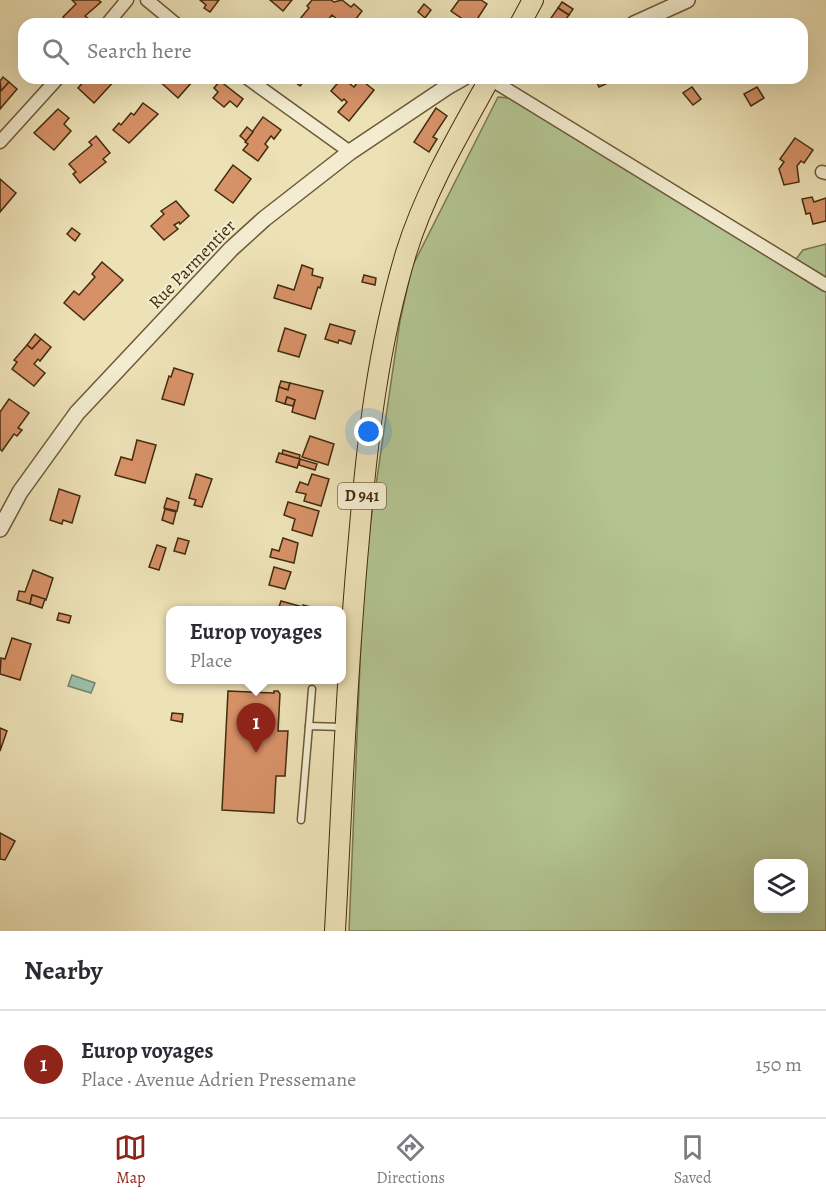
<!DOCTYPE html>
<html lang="en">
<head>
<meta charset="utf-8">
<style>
	body { margin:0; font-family:Alegreya,serif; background:#f7f7f7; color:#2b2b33 }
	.controls { position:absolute; right:18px; bottom:18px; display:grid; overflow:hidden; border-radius:12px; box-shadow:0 6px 24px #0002 }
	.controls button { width:54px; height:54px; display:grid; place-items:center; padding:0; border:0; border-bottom:2px solid #e1e1e2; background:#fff; color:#2b2b33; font:30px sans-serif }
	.you { position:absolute; left:369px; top:432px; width:21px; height:21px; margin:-15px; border:4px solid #fff; border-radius:50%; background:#1a73e8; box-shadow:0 0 0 9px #1a73e833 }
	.badge { display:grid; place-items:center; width:39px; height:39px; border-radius:50%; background:#8f2418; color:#fff; font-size:20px; font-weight:700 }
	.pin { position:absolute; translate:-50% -50px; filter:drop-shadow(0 2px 3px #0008) }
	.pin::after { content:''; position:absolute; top:32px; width:21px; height:18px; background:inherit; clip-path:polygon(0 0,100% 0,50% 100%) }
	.popup { position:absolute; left:166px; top:606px; width:180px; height:78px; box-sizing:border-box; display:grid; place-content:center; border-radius:12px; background:#fff; filter:drop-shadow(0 2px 4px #0005); font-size:20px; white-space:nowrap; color:#7c7c81 }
	.popup b { font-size:22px; color:#2b2b33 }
	.popup::after { content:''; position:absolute; left:50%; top:100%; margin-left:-12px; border:12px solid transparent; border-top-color:#fff }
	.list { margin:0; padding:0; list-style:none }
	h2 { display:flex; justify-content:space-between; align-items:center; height:78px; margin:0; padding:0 24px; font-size:26px }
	h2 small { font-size:20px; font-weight:400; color:#7c7c81 }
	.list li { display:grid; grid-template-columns:39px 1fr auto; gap:18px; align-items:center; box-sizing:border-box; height:108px; padding:0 24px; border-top:2px solid #e1e1e2 }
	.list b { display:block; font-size:22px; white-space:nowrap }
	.list p { margin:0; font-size:20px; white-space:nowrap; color:#7c7c81 }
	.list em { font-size:20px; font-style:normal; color:#7c7c81 }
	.icon { flex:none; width:33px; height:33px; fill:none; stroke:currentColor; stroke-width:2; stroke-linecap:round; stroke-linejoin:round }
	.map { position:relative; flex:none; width:826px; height:931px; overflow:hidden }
	.search { position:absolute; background:#fff; box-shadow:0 6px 24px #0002; left:18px; right:18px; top:18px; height:66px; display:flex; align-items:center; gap:15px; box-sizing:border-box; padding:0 21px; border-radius:18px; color:#7c7c81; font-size:22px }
	.sheet { height:186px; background:#fff }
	nav { display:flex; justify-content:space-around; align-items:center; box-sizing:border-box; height:84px; border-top:2px solid #e1e1e2; background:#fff; font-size:16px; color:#7c7c81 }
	nav a { display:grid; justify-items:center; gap:3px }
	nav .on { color:#8f2418 }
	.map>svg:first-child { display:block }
	.green { fill:#b3c492; stroke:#7b7850; stroke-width:1.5; fill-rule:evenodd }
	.water { fill:#9abea9; stroke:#77846b; stroke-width:1.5 }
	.building { fill:#d79167; stroke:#432c0e; stroke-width:1.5 }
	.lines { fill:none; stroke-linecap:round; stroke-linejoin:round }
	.service-casing { stroke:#6e5938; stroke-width:9 }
	.minor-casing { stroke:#6e5938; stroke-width:15 }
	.tertiary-casing { stroke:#6e5938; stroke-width:18 }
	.primary-casing { stroke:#432c0e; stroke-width:22 }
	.service { stroke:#f3ecd0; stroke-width:6 }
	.minor { stroke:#f3ecd0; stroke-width:12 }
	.tertiary { stroke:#f3ecd0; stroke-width:15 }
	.primary { stroke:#ede1b6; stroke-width:20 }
	.labels { text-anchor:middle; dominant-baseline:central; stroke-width:4.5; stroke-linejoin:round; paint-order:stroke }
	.shield { fill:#f3ecd0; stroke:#786648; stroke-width:1.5 }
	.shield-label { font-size:16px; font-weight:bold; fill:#432c0e }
	.street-label { font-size:18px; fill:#432c0e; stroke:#f3ecd0 }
</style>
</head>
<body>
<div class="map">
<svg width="826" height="931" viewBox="0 0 826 931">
	<rect width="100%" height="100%" fill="#ede1b6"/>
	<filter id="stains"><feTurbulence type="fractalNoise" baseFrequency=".00333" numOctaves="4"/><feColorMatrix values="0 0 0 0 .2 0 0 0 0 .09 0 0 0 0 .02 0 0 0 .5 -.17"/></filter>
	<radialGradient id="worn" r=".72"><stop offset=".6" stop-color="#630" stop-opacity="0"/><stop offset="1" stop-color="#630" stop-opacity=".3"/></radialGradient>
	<g class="green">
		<path d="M498,97L509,98L826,291V931H349L364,567L400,321L412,267ZM758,864H804V908H758Z"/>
		<polygon points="826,244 826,277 796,259 803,250"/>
	</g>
	<polygon class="water" points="72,675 95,683 91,693 68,686"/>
	<g class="building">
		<polygon points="72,0 98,0 101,2 85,16 89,19 85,24 71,24 63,17 76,4"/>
		<polygon points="200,0 219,0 210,12 204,8 206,5"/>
		<polygon points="270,0 292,0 283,11"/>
		<polygon points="312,0 331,0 334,2 342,0 351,7 354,4 362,11 352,24 338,24 336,22 338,20 332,15 326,22 322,19 318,24 305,24 299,20 309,8 307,6"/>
		<polygon points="459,0 481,0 487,4 474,24 457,24 461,18 451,11"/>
		<polygon points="562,2 573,9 569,15 558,8"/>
		<polygon points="424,4 431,10 425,18 418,12"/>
		<polygon points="558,8 569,15 562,24 559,24 551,18"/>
		<polygon points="3,77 9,82 1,91 0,81"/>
		<polygon points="87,78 117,78 94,103 78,88"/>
		<polygon points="156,78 187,78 192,82 178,98"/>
		<polygon points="290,78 307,78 300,86"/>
		<polygon points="342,78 354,87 360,79 374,90 349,121 338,112 347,102 344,99 342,101 331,91"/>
		<polygon points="595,78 619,78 599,87"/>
		<polygon points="220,81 243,99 237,107 230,101 224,107 213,98 218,92 214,88"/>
		<polygon points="9,82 17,89 0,109 0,90 1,91"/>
		<polygon points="692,87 701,99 693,105 683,93"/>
		<polygon points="757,87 764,98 751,106 744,94"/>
		<polygon points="143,103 158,114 129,143 113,130 119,123 121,125 131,113 134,115"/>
		<polygon points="436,108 447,116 433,137 437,139 429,152 414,142"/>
		<polygon points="58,109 69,118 64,124 71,131 54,150 34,133"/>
		<polygon points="263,117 281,130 274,139 271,136 265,144 268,147 258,161 243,150 248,144 245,142"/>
		<polygon points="247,127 253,132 246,141 240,136"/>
		<polygon points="96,136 110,153 103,159 106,162 80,183 73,174 76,172 69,164 92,145 89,142"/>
		<polygon points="795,138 813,150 804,163 801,161 797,166 799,182 784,185 779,169 784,162 780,159"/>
		<polygon points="233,165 251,179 233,203 215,190"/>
		<polygon points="0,179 16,193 0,212"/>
		<polygon points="812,197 814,202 826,198 826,221 813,224 810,213 806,214 802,199"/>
		<polygon points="176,201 189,216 180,224 179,222 174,225 178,229 164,240 151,226 164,214 161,211"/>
		<polygon points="72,228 80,234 75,241 67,234"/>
		<polygon points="102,262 123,280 84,320 64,303 74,291 79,295 95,277 92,274"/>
		<polygon points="302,265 313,269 312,275 323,278 320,288 318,287 311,309 274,298 278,285 294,290"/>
		<polygon points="364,275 376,278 375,285 362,282"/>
		<polygon points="330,324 355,331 351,344 339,340 338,343 325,339"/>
		<polygon points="285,328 306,335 299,357 278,351"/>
		<polygon points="35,334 41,339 32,349 27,345"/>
		<polygon points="41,339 51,347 40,361 38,359 34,364 45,373 34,386 12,369 17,362 14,360 27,345 32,349"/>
		<polygon points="174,368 193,374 184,405 162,399 169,376 171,377"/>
		<polygon points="281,381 290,383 288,390 279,387"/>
		<polygon points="290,383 323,391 315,419 292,412 295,400 287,397 285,404 276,401 279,387 288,390"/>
		<polygon points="287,397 295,400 293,406 285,404"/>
		<polygon points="9,399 29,413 18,428 22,430 17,436 14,434 2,451 0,449 0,412"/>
		<polygon points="310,436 334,444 328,465 302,457"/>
		<polygon points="137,440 156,445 145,483 115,475 121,457 132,460"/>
		<polygon points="283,450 300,455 299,459 282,454"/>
		<polygon points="279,453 300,459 297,468 276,462"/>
		<polygon points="300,459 317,464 315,470 299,465"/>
		<polygon points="196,474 212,479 202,507 194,505 196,500 189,498"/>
		<polygon points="312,474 329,479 321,506 304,501 306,494 296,492 300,482 308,485"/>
		<polygon points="59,489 80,496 72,523 63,520 62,524 50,520"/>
		<polygon points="167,498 179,502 177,511 164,508"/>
		<polygon points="288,502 319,511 312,536 292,530 295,519 284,515"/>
		<polygon points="165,509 176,512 173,524 162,520"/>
		<polygon points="178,538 189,541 185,554 174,551"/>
		<polygon points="283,538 298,543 294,563 270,557 272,549 279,551"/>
		<polygon points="157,545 166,548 159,570 149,567"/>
		<polygon points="274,567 291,572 285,589 269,585"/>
		<polygon points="33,570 53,578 46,600 32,595 30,604 17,600 19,591 25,592"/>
		<polygon points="32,595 45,599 42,608 30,604"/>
		<polygon points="281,601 303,607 303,605 315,608 315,610 278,610"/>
		<polygon points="59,613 71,616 69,623 57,620"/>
		<polygon points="12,638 31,644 20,680 0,674 1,658 5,659"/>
		<polygon points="228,691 274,693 274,691 278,691 280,694 278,731 288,731 285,776 276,776 274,813 222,810"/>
		<polygon points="172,713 183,714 182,722 171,720"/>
		<polygon points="0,728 7,731 0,751"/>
		<polygon points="0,833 15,841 5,860 0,859"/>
	</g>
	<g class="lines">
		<g class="service-casing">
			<g id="service">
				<polyline points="309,726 312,689"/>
				<polyline points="301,820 309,726 342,727"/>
			</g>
		</g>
		<g class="minor-casing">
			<g id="minor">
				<polyline points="147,0 176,24"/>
				<polyline points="107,24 127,0"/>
				<polyline points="247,78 350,152"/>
				<polyline points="490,79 826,285"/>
				<polyline points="0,142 58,78"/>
				<polyline points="822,172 826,173"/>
			</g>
		</g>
		<g class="tertiary-casing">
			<g id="tertiary">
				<polyline points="634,24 687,0"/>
				<polyline points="0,529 20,492 77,413 231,249 264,219 350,152 447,87 463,78"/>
			</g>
		</g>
		<g class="primary-casing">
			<g id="primary">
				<polyline points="520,24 533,0"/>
				<path d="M335,931C342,800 347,669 359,538C367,442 378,346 406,253C425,191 459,134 490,78"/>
			</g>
		</g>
		<use href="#service" class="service"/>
		<use href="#minor" class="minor"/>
		<use href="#tertiary" class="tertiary"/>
		<use href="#primary" class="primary"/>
	</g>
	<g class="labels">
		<rect class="shield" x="338" y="483" width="48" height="26" rx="4.5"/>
		<g class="shield-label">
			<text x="362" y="496">D 941</text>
		</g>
		<g class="street-label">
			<text transform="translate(192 264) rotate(-46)">Rue Parmentier</text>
		</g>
	</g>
	<rect width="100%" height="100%" filter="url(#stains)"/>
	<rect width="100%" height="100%" fill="url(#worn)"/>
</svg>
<div class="controls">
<button><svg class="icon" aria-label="layers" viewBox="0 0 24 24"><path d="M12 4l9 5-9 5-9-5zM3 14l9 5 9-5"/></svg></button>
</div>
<div class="you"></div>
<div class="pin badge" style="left:256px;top:753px">1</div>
<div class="popup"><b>Europ voyages</b>Place</div>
<div class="search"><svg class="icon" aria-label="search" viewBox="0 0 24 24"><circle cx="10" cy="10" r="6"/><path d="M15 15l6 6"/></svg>Search here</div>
</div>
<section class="sheet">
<h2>Nearby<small></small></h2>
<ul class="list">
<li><span class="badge">1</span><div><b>Europ voyages</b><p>Place · Avenue Adrien Pressemane</p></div><em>150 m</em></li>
</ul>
</section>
<nav>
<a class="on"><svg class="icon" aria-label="map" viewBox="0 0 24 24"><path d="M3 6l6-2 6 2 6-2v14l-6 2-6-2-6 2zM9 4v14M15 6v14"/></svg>Map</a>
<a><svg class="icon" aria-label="directions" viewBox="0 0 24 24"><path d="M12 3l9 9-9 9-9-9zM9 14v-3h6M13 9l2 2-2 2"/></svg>Directions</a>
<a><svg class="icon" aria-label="saved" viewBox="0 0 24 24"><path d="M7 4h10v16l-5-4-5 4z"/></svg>Saved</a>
</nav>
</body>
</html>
